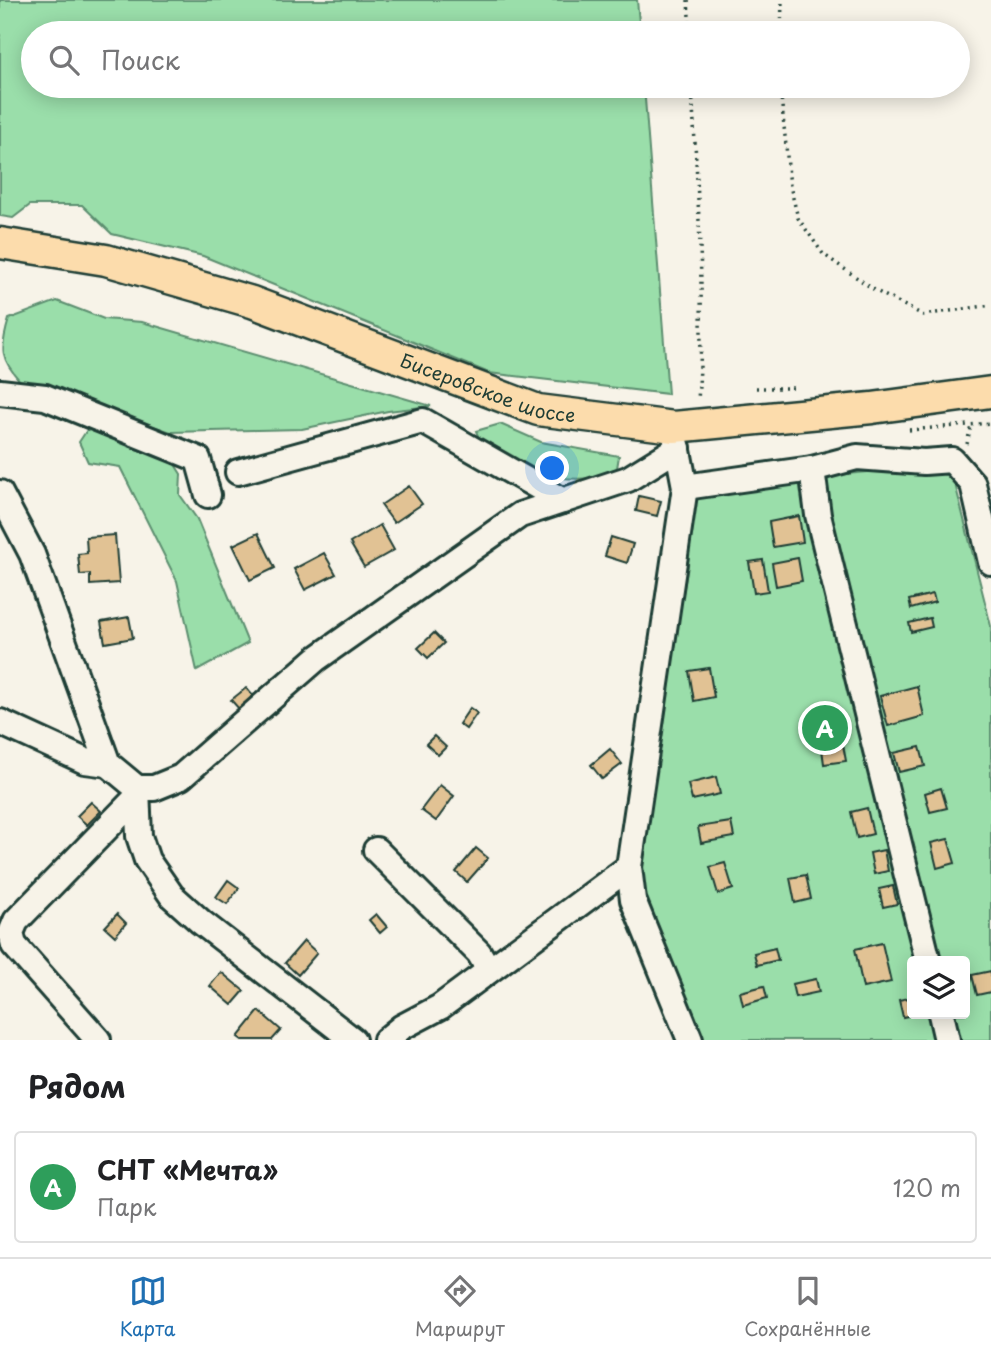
<!DOCTYPE html>
<html lang="ru">
<head>
<meta charset="utf-8">
<style>
	body { margin:0; font-family:"Playpen Sans",sans-serif; background:#f2f2f2; color:#202124 }
	.controls { position:absolute; right:21px; bottom:21px; display:grid; overflow:hidden; border-radius:7px; box-shadow:0 4px 18px #0003 }
	.controls button { width:63px; height:63px; display:grid; place-items:center; padding:0; border:0; border-bottom:2px solid #e0e0e0; background:#fff; color:#202124; font:35px sans-serif }
	.you { position:absolute; left:553px; top:469px; width:24px; height:24px; margin:-18px; border:5px solid #fff; border-radius:50%; background:#1a73e8; box-shadow:0 0 0 10px #1a73e833 }
	.badge { display:grid; place-items:center; width:46px; height:46px; border-radius:50%; background:#1f6fb2; color:#fff; font-size:23px; font-weight:700 }
	.pin { position:absolute; translate:-50% -50%; border:4px solid #fff; box-shadow:0 2px 7px #0006 }
	.list { margin:0; padding:0; list-style:none }
	h2 { display:flex; justify-content:space-between; align-items:center; height:91px; margin:0; padding:0 28px; font-size:30px }
	h2 small { font-size:23px; font-weight:400; color:#757577 }
	.list li { display:grid; grid-template-columns:46px 1fr auto; gap:21px; align-items:center; box-sizing:border-box; height:112px; margin:0 14px 14px; padding:0 14px; border:2px solid #e0e0e0; border-radius:7px }
	.list b { display:block; font-size:26px; white-space:nowrap }
	.list p { margin:0; font-size:23px; white-space:nowrap; color:#757577 }
	.list em { font-size:23px; font-style:normal; color:#757577 }
	.icon { flex:none; width:38px; height:38px; fill:none; stroke:currentColor; stroke-width:2; stroke-linecap:round; stroke-linejoin:round }
	.map { position:relative; flex:none; width:991px; height:1040px; overflow:hidden }
	.search { position:absolute; background:#fff; box-shadow:0 4px 18px #0003; left:21px; right:21px; top:21px; height:77px; display:flex; align-items:center; gap:18px; box-sizing:border-box; padding:0 24px; border-radius:38px; color:#757577; font-size:26px }
	.sheet { height:217px; background:#fff }
	nav { display:flex; justify-content:space-around; align-items:center; box-sizing:border-box; height:98px; border-top:2px solid #e0e0e0; background:#fff; font-size:19px; color:#757577 }
	nav a { display:grid; justify-items:center; gap:4px }
	nav .on { color:#1f6fb2 }
	.map>svg:first-child { display:block }
	.green { fill:#9adeaa; stroke:#5c8e6f; stroke-width:2; fill-rule:evenodd }
	.building { fill:#e1c294; stroke:#1f3d34; stroke-width:2 }
	.lines { fill:none; stroke-linecap:round; stroke-linejoin:round }
	.minor-casing { stroke:#1f3d34; stroke-width:30 }
	.major-casing { stroke:#1f3d34; stroke-width:35 }
	.path { stroke:#1f3d34; stroke-width:3.5; stroke-dasharray:2 5; stroke-linecap:butt }
	.minor { stroke:#f7f3e8; stroke-width:24 }
	.major { stroke:#fcdcac; stroke-width:30 }
	.labels { text-anchor:middle; dominant-baseline:central; stroke-width:7; stroke-linejoin:round; paint-order:stroke }
	.street-label { font-size:19px; fill:#1f3d34; stroke:#f7f3e8 }
</style>
</head>
<body>
<div class="map">
<svg width="991" height="1040" viewBox="0 0 991 1040">
	<rect width="100%" height="100%" fill="#f7f3e8"/>
	<filter id="ink" filterUnits="userSpaceOnUse"><feTurbulence type="fractalNoise" baseFrequency=".0143" numOctaves="2"/><feDisplacementMap in="SourceGraphic" scale="14" xChannelSelector="R" yChannelSelector="G"/><feConvolveMatrix kernelMatrix="1 2 1 2 8 2 1 2 1" color-interpolation-filters="sRGB"/></filter>
	<g filter="url(#ink)">
		<g class="green">
			<polygon points="0,0 637,0 640,33 33,33 33,86 644,86 668,394 489,373 203,256 112,234 82,205 30,205 13,218 0,216"/>
			<path d="M57,301L104,319L142,322L431,406L388,411L302,429L171,432L21,382C0,359 0,349 9,319Z"/>
			<path d="M500,424L541,442L619,456L617,468C609,471 600,478 592,478C554,482 490,470 476,431Z"/>
			<polygon points="89,427 174,463 181,474 180,495 197,519 248,643 197,671 177,581 120,467 88,462 79,442"/>
			<path d="M950,464L991,626V1040H697L641,897L640,830L688,566L693,489ZM912,961H965V1014H912Z"/>
		</g>
		<g class="building">
			<polygon points="409,486 422,504 394,523 381,505"/>
			<polygon points="639,496 661,501 657,516 636,511"/>
			<polygon points="799,516 803,542 773,547 769,522"/>
			<polygon points="380,525 394,550 364,567 350,543"/>
			<polygon points="258,533 275,568 250,580 233,545"/>
			<polygon points="115,535 119,583 90,585 90,574 80,575 78,554 87,553 86,537"/>
			<polygon points="611,537 633,544 627,563 605,556"/>
			<polygon points="324,553 336,574 305,590 294,569"/>
			<polygon points="798,558 802,581 776,586 772,563"/>
			<polygon points="763,560 768,591 754,593 749,562"/>
			<polygon points="933,594 935,602 911,609 909,600"/>
			<polygon points="129,617 133,638 105,643 101,622"/>
			<polygon points="930,618 932,627 911,632 909,623"/>
			<polygon points="434,633 444,643 428,658 418,648"/>
			<polygon points="709,668 714,697 694,701 689,671"/>
			<polygon points="917,686 924,716 888,726 880,696"/>
			<polygon points="246,688 254,697 239,709 231,700"/>
			<polygon points="470,708 477,713 466,729 459,724"/>
			<polygon points="434,736 446,747 438,755 426,744"/>
			<polygon points="843,745 846,761 824,764 822,749"/>
			<polygon points="920,747 925,766 899,772 894,753"/>
			<polygon points="610,749 622,764 602,779 591,765"/>
			<polygon points="716,777 720,794 692,800 688,784"/>
			<polygon points="440,785 454,796 436,821 421,810"/>
			<polygon points="941,788 947,808 930,812 925,793"/>
			<polygon points="91,802 101,811 87,825 77,816"/>
			<polygon points="867,808 873,834 857,838 851,812"/>
			<polygon points="731,822 734,837 701,843 698,827"/>
			<polygon points="948,839 955,863 937,868 931,843"/>
			<polygon points="476,848 488,858 467,882 456,872"/>
			<polygon points="884,850 888,871 874,874 870,853"/>
			<polygon points="725,863 733,889 718,894 710,867"/>
			<polygon points="806,875 811,899 795,903 790,878"/>
			<polygon points="228,880 239,888 227,904 216,897"/>
			<polygon points="893,886 897,904 883,907 879,889"/>
			<polygon points="117,914 126,923 115,936 105,927"/>
			<polygon points="376,914 387,927 380,933 369,920"/>
			<polygon points="304,941 317,953 298,975 285,963"/>
			<polygon points="882,943 891,982 863,988 855,949"/>
			<polygon points="775,948 778,960 757,965 754,953"/>
			<polygon points="991,971 991,992 977,995 972,975"/>
			<polygon points="221,972 244,991 232,1005 210,986"/>
			<polygon points="816,979 819,992 795,997 792,984"/>
			<polygon points="764,986 767,998 743,1005 740,992"/>
			<polygon points="912,997 912,1014 917,1014 903,1017 899,1000"/>
			<polygon points="259,1011 281,1030 272,1040 242,1040 238,1037"/>
		</g>
		<g class="lines">
			<g class="minor-casing">
				<g id="minor">
					<polyline points="0,392 45,397 198,459 208,495"/>
					<polyline points="675,435 685,487 812,469 857,457 924,462 952,460 973,484 991,562"/>
					<polyline points="812,469 818,515 928,961"/>
					<polyline points="238,472 423,421 563,501"/>
					<polyline points="685,487 629,867 633,900 690,1040"/>
					<polyline points="0,493 32,554 108,764 137,788 154,788 181,777 316,659 520,515 628,479 678,448"/>
					<polyline points="0,722 85,761 108,764"/>
					<polyline points="137,788 139,836 147,860 172,896 201,922 353,1040"/>
					<polyline points="376,850 479,953 489,970"/>
					<polyline points="941,1014 947,1040"/>
					<polyline points="98,1040 14,945 11,933 16,921 136,798"/>
					<polyline points="386,1040 402,1027 440,1007 629,867"/>
				</g>
			</g>
			<g class="major-casing">
				<g id="major">
					<path id="s1" d="M0,243L106,260L252,302L538,410L674,427L872,408L991,392"/>
				</g>
			</g>
			<g class="path">
				<polyline points="688,0 690,33"/>
				<polyline points="781,33 782,0"/>
				<path d="M692,86C697,190 706,295 698,400"/>
				<polyline points="780,86 790,186 798,218 823,254 876,291 923,315 991,305"/>
				<polyline points="756,388 796,388"/>
				<polyline points="909,430 991,423"/>
				<polyline points="967,444 971,426"/>
			</g>
			<use href="#minor" class="minor"/>
			<use href="#major" class="major"/>
		</g>
	</g>
	<g class="labels">
		<g class="street-label">
			<text stroke="none"><textPath href="#s1" startOffset="511">Бисеровское шоссе</textPath></text>
		</g>
	</g>
</svg>
<div class="controls">
<button><svg class="icon" aria-label="layers" viewBox="0 0 24 24"><path d="M12 4l9 5-9 5-9-5zM3 14l9 5 9-5"/></svg></button>
</div>
<div class="you"></div>
<div class="pin badge" style="left:825px;top:728px;background:#2e9e5b">A</div>
<div class="search"><svg class="icon" aria-label="search" viewBox="0 0 24 24"><circle cx="10" cy="10" r="6"/><path d="M15 15l6 6"/></svg>Поиск</div>
</div>
<section class="sheet">
<h2>Рядом<small></small></h2>
<ul class="list">
<li><span class="badge" style="background:#2e9e5b">A</span><div><b>СНТ «Мечта»</b><p>Парк</p></div><em>120 m</em></li>
</ul>
</section>
<nav>
<a class="on"><svg class="icon" aria-label="map" viewBox="0 0 24 24"><path d="M3 6l6-2 6 2 6-2v14l-6 2-6-2-6 2zM9 4v14M15 6v14"/></svg>Карта</a>
<a><svg class="icon" aria-label="directions" viewBox="0 0 24 24"><path d="M12 3l9 9-9 9-9-9zM9 14v-3h6M13 9l2 2-2 2"/></svg>Маршрут</a>
<a><svg class="icon" aria-label="saved" viewBox="0 0 24 24"><path d="M7 4h10v16l-5-4-5 4z"/></svg>Сохранённые</a>
</nav>
</body>
</html>
